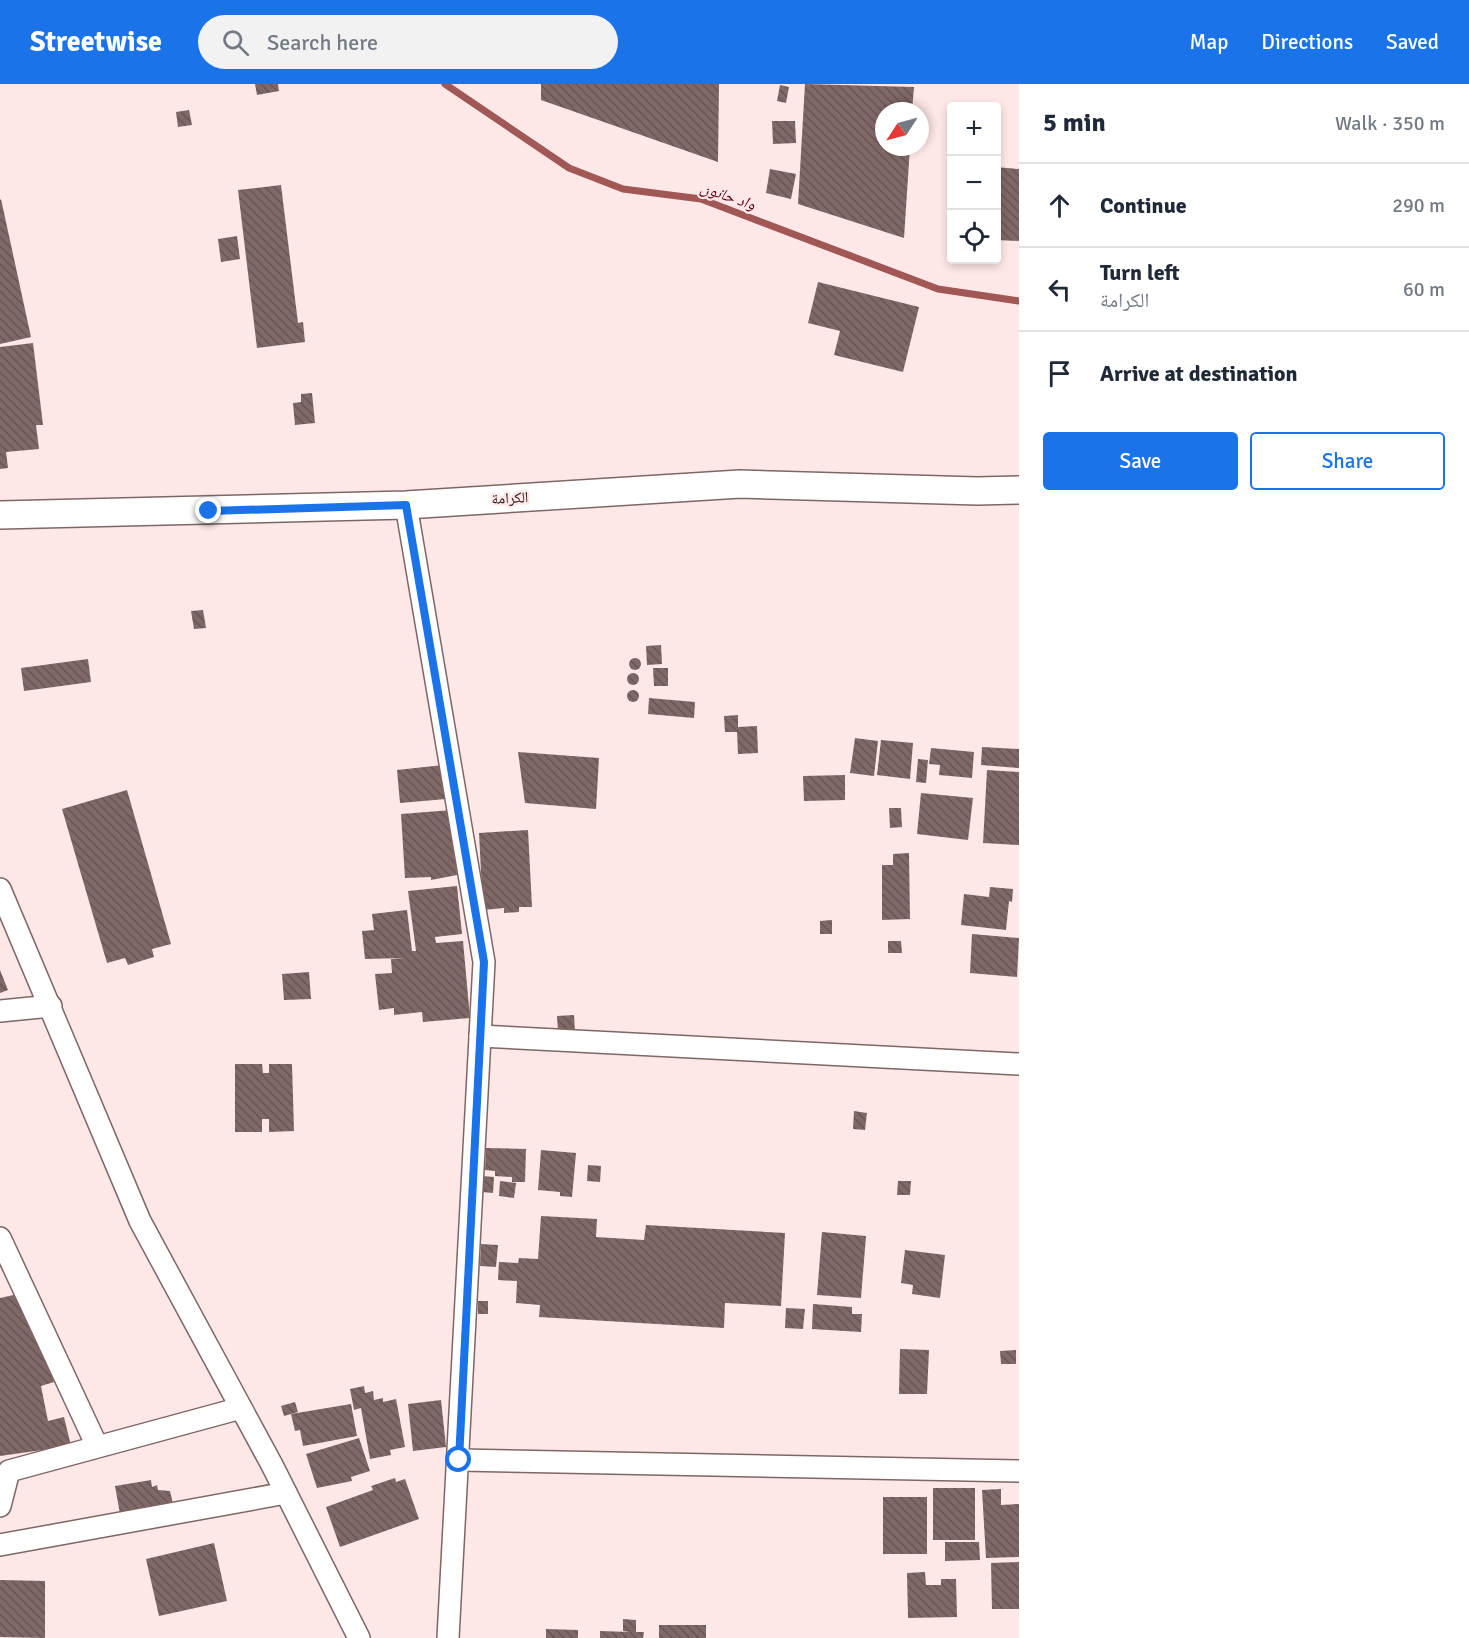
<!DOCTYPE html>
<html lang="en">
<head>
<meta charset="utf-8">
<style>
	body { margin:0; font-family:Signika,"Noto Naskh Arabic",sans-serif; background:#f2f2f3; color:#1f2937 }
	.controls { position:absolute; right:18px; top:18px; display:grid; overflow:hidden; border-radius:6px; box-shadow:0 3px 9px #0003 }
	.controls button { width:54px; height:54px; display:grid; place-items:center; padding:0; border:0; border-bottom:2px solid #e0e1e3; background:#fff; color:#1f2937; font:30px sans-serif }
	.compass { position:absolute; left:875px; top:18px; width:54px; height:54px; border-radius:50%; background:#fff; box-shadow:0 3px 9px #0003; rotate:234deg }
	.stop { position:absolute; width:18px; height:18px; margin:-14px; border:4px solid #1a73e8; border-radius:50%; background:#fff }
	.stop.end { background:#1a73e8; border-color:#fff; box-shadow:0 2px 6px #0008 }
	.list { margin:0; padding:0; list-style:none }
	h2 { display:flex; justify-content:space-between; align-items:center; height:78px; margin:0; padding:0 24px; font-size:26px }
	h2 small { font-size:20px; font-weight:400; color:#747a83 }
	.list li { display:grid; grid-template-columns:39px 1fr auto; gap:18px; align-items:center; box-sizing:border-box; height:84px; padding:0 24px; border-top:2px solid #e0e1e3 }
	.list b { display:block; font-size:22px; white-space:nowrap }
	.list p { margin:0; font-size:20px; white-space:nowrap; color:#747a83 }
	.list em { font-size:20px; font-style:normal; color:#747a83 }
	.actions { display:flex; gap:12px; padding:18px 24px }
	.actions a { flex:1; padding:14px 0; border:2px solid #1a73e8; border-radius:6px; text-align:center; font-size:21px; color:#1a73e8 }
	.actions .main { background:#1a73e8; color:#fff }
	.icon { flex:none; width:33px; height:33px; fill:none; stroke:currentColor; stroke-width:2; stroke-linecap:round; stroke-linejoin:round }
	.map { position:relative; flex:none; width:1019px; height:1554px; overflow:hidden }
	header { display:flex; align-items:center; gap:36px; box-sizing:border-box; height:84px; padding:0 30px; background:#1a73e8; color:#fff }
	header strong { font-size:28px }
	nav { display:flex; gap:33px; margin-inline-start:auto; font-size:21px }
	.search { width:420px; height:54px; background:#f2f2f3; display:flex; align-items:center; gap:15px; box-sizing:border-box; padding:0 21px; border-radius:33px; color:#747a83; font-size:22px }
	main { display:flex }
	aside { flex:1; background:#fff }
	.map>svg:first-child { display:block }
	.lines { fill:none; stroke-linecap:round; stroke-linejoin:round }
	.stream { stroke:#a15755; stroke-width:7 }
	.building { fill:url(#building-back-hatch) }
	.minor-casing { stroke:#7e6665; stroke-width:24 }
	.major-casing { stroke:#7e6665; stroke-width:30 }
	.minor { stroke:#fff; stroke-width:21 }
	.major { stroke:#fff; stroke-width:27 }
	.route { stroke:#1a73e8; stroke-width:8 }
	.labels { text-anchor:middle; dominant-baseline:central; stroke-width:4.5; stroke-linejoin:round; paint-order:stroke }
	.street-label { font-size:15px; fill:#271d1d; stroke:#fee8e7 }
	.water-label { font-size:16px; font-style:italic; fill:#62010f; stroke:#fee8e7 }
</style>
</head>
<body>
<header>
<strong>Streetwise</strong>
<div class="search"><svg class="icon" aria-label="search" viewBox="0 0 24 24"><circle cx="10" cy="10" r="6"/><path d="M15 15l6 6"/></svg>Search here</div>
<nav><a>Map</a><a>Directions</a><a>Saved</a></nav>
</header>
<main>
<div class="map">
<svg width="1019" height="1554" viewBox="0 0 1019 1554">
	<defs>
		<pattern id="building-back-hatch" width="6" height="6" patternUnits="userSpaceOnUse" patternTransform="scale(1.5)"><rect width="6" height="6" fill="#806867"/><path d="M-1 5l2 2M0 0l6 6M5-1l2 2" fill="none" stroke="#695554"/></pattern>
	</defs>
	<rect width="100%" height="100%" fill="#fee8e7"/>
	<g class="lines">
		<polyline class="stream" points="445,0 569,84 623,105 701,115 938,205 1019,217"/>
	</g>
	<g class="building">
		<polygon points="255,0 278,0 279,7 257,11"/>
		<polygon points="541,0 719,0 718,78 541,16"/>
		<polygon points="805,0 914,3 912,27 884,27 884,63 910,63 904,154 798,120"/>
		<polygon points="780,1 789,3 786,19 777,17"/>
		<polygon points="189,26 192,41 178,43 176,28"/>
		<polygon points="772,37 795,37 796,59 773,60"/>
		<polygon points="996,83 1019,85 1019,157 996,156"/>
		<polygon points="770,85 796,90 791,115 766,109"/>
		<polygon points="281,101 298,239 303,238 305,258 257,264 238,106"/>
		<polygon points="1,115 31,253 0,260 0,116"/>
		<polygon points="237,152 240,175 221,178 218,155"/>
		<polygon points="818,198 919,223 903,288 834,271 840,247 808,239"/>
		<polygon points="33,259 43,341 36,341 39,365 6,368 8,384 0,385 0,263"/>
		<polygon points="312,309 315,339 295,341 293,319 301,318 301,310"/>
		<polygon points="203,526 206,544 194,545 191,527"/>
		<polygon points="661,561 662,580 647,581 646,562"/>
		<circle cx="635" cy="580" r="6"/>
		<polygon points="88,575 91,598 24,607 21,584"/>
		<polygon points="653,584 668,584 668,602 654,602"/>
		<circle cx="633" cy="595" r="6"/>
		<circle cx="633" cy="612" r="6"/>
		<polygon points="649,614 695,618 694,634 648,630"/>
		<polygon points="738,631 738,643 757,642 758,669 738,670 737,648 725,648 724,632"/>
		<polygon points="855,654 878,657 874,692 850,689"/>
		<polygon points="881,656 913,659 910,695 877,691"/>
		<polygon points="982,663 1019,665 1019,684 981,681"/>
		<polygon points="931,664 974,668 972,694 939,691 940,681 929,680"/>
		<polygon points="518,668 599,674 596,725 525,719"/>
		<polygon points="918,675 928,676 926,699 916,698"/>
		<polygon points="443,681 446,715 400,719 397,686"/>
		<polygon points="987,686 1019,688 1019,761 983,759"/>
		<polygon points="845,691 845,716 804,717 803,692"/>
		<polygon points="127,706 171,860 152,865 154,873 128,881 125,874 107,879 62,725"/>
		<polygon points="921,709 973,714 968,756 917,750"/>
		<polygon points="889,724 901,724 902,743 890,744"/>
		<polygon points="452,726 457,791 431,796 431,793 405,794 401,730"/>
		<polygon points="528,746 532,823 519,823 519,828 504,829 504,824 483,826 479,749"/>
		<polygon points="909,769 910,835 882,836 882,781 893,781 893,770"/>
		<polygon points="457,802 462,850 435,853 436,859 463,857 470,934 423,938 422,928 394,931 394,924 379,926 375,890 392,889 391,875 404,874 365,875 362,847 374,846 372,830 407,826 412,867 416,867 408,807"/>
		<polygon points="990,803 1013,805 1012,818 1009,817 1006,846 961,841 964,810 989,813"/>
		<polygon points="832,836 832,850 820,850 820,837"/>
		<polygon points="972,850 1019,854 1017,893 970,889"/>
		<polygon points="888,857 901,857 902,869 888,869"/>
		<polygon points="0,886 8,906 0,909"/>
		<polygon points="309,888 311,915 284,916 282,890"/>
		<polygon points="574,931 575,948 558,948 557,932"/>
		<polygon points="235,980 262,980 263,989 269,989 269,980 292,980 294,1047 269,1048 269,1035 262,1035 262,1048 235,1048"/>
		<polygon points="854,1027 867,1029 865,1046 853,1045"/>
		<polygon points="486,1064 526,1065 525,1098 512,1098 512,1093 495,1092 495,1087 485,1086"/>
		<polygon points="541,1066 576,1069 572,1113 560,1112 560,1108 538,1106"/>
		<polygon points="588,1081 601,1082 600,1098 587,1097"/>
		<polygon points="483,1092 494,1093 493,1109 482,1108"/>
		<polygon points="500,1097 516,1099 514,1114 499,1112"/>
		<polygon points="898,1097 911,1097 910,1111 897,1111"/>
		<polygon points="541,1132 597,1135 596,1153 644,1156 646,1141 785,1149 781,1222 725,1219 724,1244 539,1233 540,1221 516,1219 517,1197 498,1196 499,1178 518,1179 519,1174 538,1175"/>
		<polygon points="822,1148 866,1152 861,1214 817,1211"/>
		<polygon points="481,1160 498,1161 496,1183 480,1182"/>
		<polygon points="905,1166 945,1171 940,1214 912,1210 913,1201 901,1199"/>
		<polygon points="18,1210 54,1298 41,1302 48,1337 64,1333 71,1362 0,1372 0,1214"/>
		<rect x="478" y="1217" width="10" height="13"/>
		<polygon points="813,1220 852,1223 852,1230 862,1230 861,1248 812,1245"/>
		<polygon points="786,1224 805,1225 803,1245 785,1244"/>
		<polygon points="900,1265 929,1266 927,1310 899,1310"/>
		<polygon points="1016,1266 1016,1280 1001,1280 1000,1267"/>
		<polygon points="364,1302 365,1309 373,1307 374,1316 383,1314 383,1318 396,1315 405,1363 390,1366 391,1371 370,1375 361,1324 354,1326 350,1305"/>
		<polygon points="441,1316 446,1363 413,1367 408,1320"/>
		<polygon points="295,1318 298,1328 284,1332 281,1322"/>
		<polygon points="351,1320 357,1352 303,1362 300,1346 295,1347 291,1330"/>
		<polygon points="359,1354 370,1387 351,1393 352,1397 317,1404 306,1370"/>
		<polygon points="395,1394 396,1398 405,1395 419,1435 340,1463 326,1423 373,1406 371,1402"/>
		<polygon points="151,1396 152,1403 157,1401 158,1406 170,1407 173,1420 120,1430 115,1402"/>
		<rect x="933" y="1404" width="42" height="52"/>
		<polygon points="1001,1405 1001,1421 1019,1420 1019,1473 986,1474 982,1406"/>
		<rect x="883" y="1413" width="44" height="57"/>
		<polygon points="945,1458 979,1458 980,1476 945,1477"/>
		<polygon points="214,1459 227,1517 159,1532 146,1475"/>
		<polygon points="1019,1478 1019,1525 992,1525 991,1479"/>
		<polygon points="925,1488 926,1501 941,1501 941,1495 956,1495 957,1533 908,1534 907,1489"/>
		<polygon points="0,1496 45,1497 45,1554 0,1553"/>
		<polygon points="623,1535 636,1536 636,1548 644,1548 643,1554 600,1554 600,1547 630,1548 623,1547"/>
		<rect x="659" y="1541" width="47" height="13"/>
		<polygon points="546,1545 578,1546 578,1554 546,1554"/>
	</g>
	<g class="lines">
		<g class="minor-casing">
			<g id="minor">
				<polyline points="406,421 484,878 448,1554"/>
				<polyline points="0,805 140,1137 272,1381 359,1554"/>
				<polyline points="0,927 51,922"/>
				<polyline points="480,952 1019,980"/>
				<polyline points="0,1154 97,1362"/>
				<polyline points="459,1376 1019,1387"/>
				<polyline points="0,1422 9,1387 241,1324"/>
				<polyline points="0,1461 286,1409"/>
			</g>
		</g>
		<g class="major-casing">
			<polyline id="major" points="0,431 406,421 740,400 977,407 1019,406"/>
		</g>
		<use href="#minor" class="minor"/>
		<use href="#major" class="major"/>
	</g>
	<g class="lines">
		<polyline class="route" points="209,427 406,421 484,878 459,1376"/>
	</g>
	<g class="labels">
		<g class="street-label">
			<text transform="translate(510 414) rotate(-3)">الكرامة</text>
		</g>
		<g class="water-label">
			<text transform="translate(728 112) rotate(19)">واد حانون</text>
		</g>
	</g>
</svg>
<div class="controls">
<button>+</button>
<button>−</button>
<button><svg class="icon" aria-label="locate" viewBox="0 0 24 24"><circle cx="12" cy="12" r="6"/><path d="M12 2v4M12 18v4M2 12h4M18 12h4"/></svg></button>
</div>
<svg class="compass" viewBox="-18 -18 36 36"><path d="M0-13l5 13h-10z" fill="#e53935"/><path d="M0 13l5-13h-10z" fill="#747a83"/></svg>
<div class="stop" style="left:459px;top:1376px"></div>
<div class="stop end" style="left:209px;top:427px"></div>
</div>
<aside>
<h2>5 min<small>Walk · 350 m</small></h2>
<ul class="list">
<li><svg class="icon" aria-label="ahead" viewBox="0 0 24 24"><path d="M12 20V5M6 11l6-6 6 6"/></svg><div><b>Continue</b></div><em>290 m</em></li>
<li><svg class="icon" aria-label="left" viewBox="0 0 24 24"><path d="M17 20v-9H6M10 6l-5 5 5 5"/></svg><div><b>Turn left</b><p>الكرامة</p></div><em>60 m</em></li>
<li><svg class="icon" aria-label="arrive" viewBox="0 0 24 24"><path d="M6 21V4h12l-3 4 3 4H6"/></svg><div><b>Arrive at destination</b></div></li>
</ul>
<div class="actions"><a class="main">Save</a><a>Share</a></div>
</aside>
</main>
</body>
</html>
